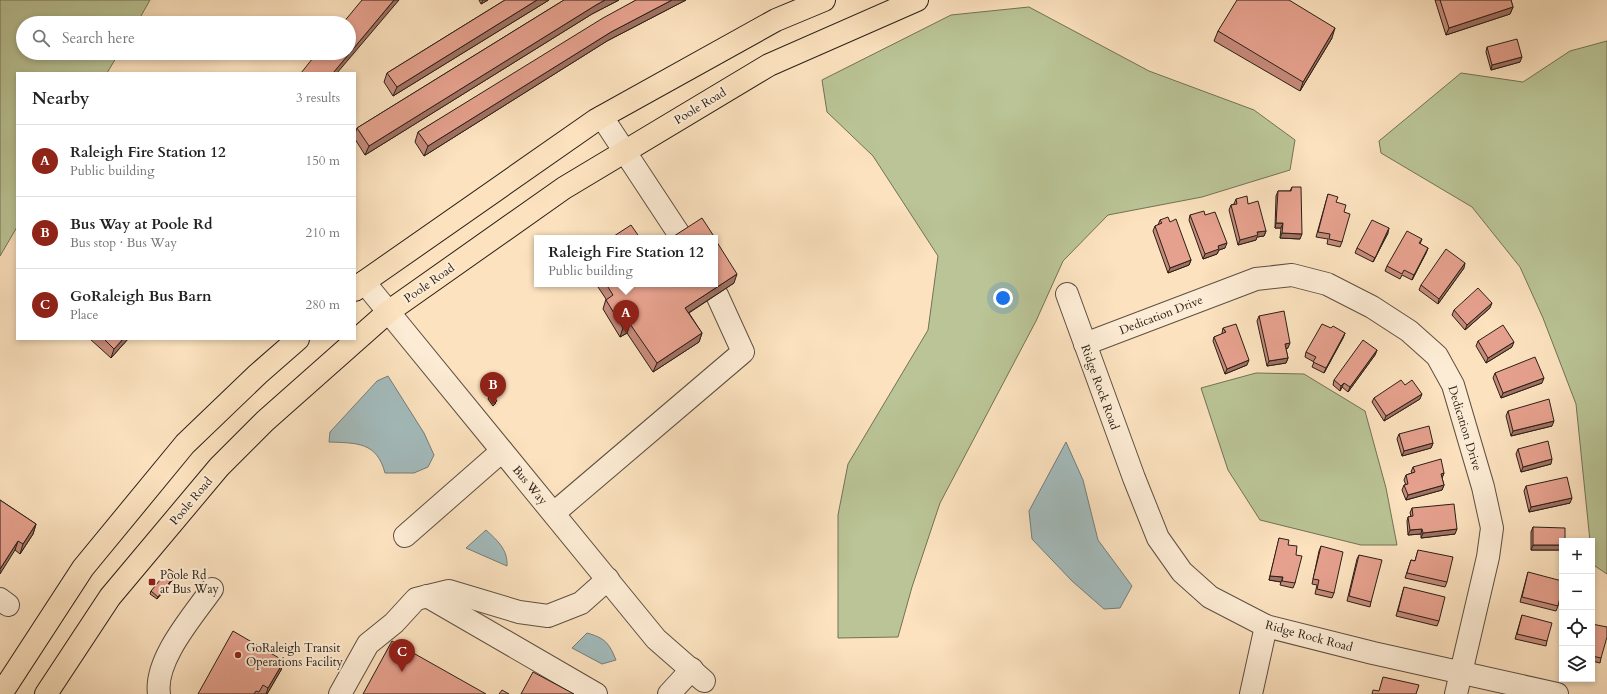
<!DOCTYPE html>
<html lang="en">
<head>
<meta charset="utf-8">
<style>
	body { margin:0; font-family:Cardo,serif; background:#f2f2f2; color:#222 }
	.controls { position:absolute; right:12px; bottom:12px; display:grid; overflow:hidden; border-radius:0px; box-shadow:0 2px 6px #0003 }
	.controls button { width:36px; height:36px; display:grid; place-items:center; padding:0; border:0; border-bottom:1px solid #e0e0e0; background:#fff; color:#222; font:20px sans-serif }
	.you { position:absolute; left:1003px; top:298px; width:14px; height:14px; margin:-10px; border:3px solid #fff; border-radius:50%; background:#1a73e8; box-shadow:0 0 0 6px #1a73e833 }
	.badge { display:grid; place-items:center; width:26px; height:26px; border-radius:50%; background:#8f2418; color:#fff; font-size:13px; font-weight:700 }
	.pin { position:absolute; translate:-50% -33px; filter:drop-shadow(0 1px 2px #0008) }
	.pin::after { content:''; position:absolute; top:21px; width:14px; height:12px; background:inherit; clip-path:polygon(0 0,100% 0,50% 100%) }
	.popup { position:absolute; left:534px; top:235px; width:184px; height:52px; box-sizing:border-box; display:grid; place-content:center; border-radius:0px; background:#fff; filter:drop-shadow(0 1px 3px #0005); font-size:13px; white-space:nowrap; color:#767676 }
	.popup b { font-size:15px; color:#222 }
	.popup::after { content:''; position:absolute; left:50%; top:100%; margin-left:-8px; border:8px solid transparent; border-top-color:#fff }
	.list { margin:0; padding:0; list-style:none }
	h2 { display:flex; justify-content:space-between; align-items:center; height:52px; margin:0; padding:0 16px; font-size:17px }
	h2 small { font-size:13px; font-weight:400; color:#767676 }
	.list li { display:grid; grid-template-columns:26px 1fr auto; gap:12px; align-items:center; box-sizing:border-box; height:72px; padding:0 16px; border-top:1px solid #e0e0e0 }
	.list b { display:block; font-size:15px; white-space:nowrap }
	.list p { margin:0; font-size:13px; white-space:nowrap; color:#767676 }
	.list em { font-size:13px; font-style:normal; color:#767676 }
	.icon { flex:none; width:22px; height:22px; fill:none; stroke:currentColor; stroke-width:2; stroke-linecap:round; stroke-linejoin:round }
	.map { position:relative; flex:none; width:1607px; height:694px; overflow:hidden }
	.search { position:absolute; background:#fff; box-shadow:0 2px 6px #0003; left:16px; top:16px; width:340px; height:44px; display:flex; align-items:center; gap:10px; box-sizing:border-box; padding:0 14px; border-radius:22px; color:#767676; font-size:15px }
	.panel { position:absolute; background:#fff; box-shadow:0 2px 6px #0003; left:16px; top:72px; width:340px; height:268px; border-radius:0px }
	.map>svg:first-child { display:block }
	.green { fill:#bac496; stroke:#727256 }
	.water { fill:#a3bbbc; stroke:#737d7a }
	.lines { fill:none; stroke-linecap:round; stroke-linejoin:round }
	.minor-casing { stroke:#5e5041; stroke-width:24 }
	.major-casing { stroke:#2a2017; stroke-width:24 }
	.minor { stroke:#fdecd5; stroke-width:22 }
	.major { stroke:#fce2bf; stroke-width:22 }
	.wall { fill:#c68a7a; stroke:#2a2017 }
	.shaded-wall { fill:#a17163; stroke:#2a2017 }
	.building { fill:#e6a18e; stroke:#2a2017 }
	.poi-dot { fill:#8f2418; stroke:#fdecd5; stroke-width:1.5 }
	.labels { text-anchor:middle; dominant-baseline:central; stroke-width:4; stroke-linejoin:round; paint-order:stroke }
	.street-label { font-size:12px; fill:#2a2017; stroke:#fdecd5 }
	.poi-label { font-size:12px; fill:#2a2017; stroke:#fdecd5; text-anchor:start }
</style>
</head>
<body>
<div class="map">
<svg width="1607" height="694" viewBox="0 0 1607 694">
	<rect width="100%" height="100%" fill="#fce2bf"/>
	<filter id="stains"><feTurbulence type="fractalNoise" baseFrequency=".005" numOctaves="4"/><feColorMatrix values="0 0 0 0 .2 0 0 0 0 .09 0 0 0 0 .02 0 0 0 .5 -.17"/></filter>
	<radialGradient id="worn" r=".72"><stop offset=".6" stop-color="#630" stop-opacity="0"/><stop offset="1" stop-color="#630" stop-opacity=".3"/></radialGradient>
	<g class="green">
		<polygon points="0,0 150,0 137,23 23,23 23,53 119,53 107,73 17,73 17,227 0,256"/>
		<polygon points="1029,7 1149,71 1254,110 1295,140 1290,170 1202,197 1108,215 1063,261 1036,321 940,503 912,587 898,637 838,638 838,515 848,464 928,330 938,256 873,156 827,112 822,80 951,15"/>
		<polygon points="1607,41 1607,574 1592,564 1592,541 1590,541 1576,404 1543,318 1520,267 1472,207 1381,153 1379,141 1461,73 1523,82 1570,51"/>
		<polygon points="1256,373 1304,374 1365,411 1386,488 1397,545 1361,545 1260,520 1228,470 1201,388"/>
	</g>
	<g class="water">
		<path d="M388,376L424,433L434,455L428,467L414,473H385C377,442 357,443 329,442L330,432L377,381Z"/>
		<polygon points="1066,442 1083,480 1098,540 1132,586 1120,608 1104,609 1072,581 1032,539 1029,511"/>
		<path d="M486,530C498,541 508,550 507,566L466,548Z"/>
		<path d="M587,633C605,638 609,643 616,660L602,664L572,648Z"/>
	</g>
	<g class="lines">
		<g class="minor-casing">
			<g id="minor">
				<polyline points="602,117 681,237"/>
				<polyline points="364,282 656,639 704,681"/>
				<polyline points="1067,294 1134,478 1158,538 1182,572 1210,597 1266,626 1373,653 1557,694"/>
				<polyline points="1085,344 1256,279 1292,275 1327,284 1372,307 1409,331 1437,356 1453,385 1483,487 1492,528 1488,557 1456,694"/>
				<polyline points="554,513 743,352 717,295"/>
				<polyline points="405,536 502,451"/>
				<polyline points="427,596 596,694"/>
				<polyline points="0,599 8,605"/>
				<path d="M159,694C154,660 193,616 212,589"/>
				<polyline points="340,694 368,644 394,623 416,599 449,591 519,612 548,616 581,603 608,579"/>
				<polyline points="669,694 692,669"/>
				<polyline points="1251,694 1266,626"/>
			</g>
		</g>
		<g class="major-casing">
			<g id="major">
				<polyline points="355,290 364,282 596,120 776,20 824,0"/>
				<polyline points="1,694 83,568 185,444 258,374 298,339"/>
				<polyline points="46,694 110,597 219,467 265,421 388,312 564,188 769,65 917,0"/>
			</g>
		</g>
		<use href="#minor" class="minor"/>
		<use href="#major" class="major"/>
	</g>
	<g class="wall">
		<polygon points="479,0 488,0 481,4"/>
		<polygon points="505,0 549,0 393,96 384,82 387,73"/>
		<polygon points="564,0 619,0 592,14 365,155 355,139 355,134 357,128"/>
		<polygon points="636,0 686,0 607,41 424,156 415,142 418,132"/>
		<polygon points="1435,0 1511,0 1513,7 1510,14 1446,35"/>
		<polygon points="1218,31 1332,38 1300,91 1214,41"/>
		<polygon points="1487,47 1520,62 1491,70 1486,52"/>
		<polygon points="1292,187 1300,239 1280,238 1281,228 1275,228 1276,196 1278,191 1290,191"/>
		<polygon points="1328,194 1336,202 1344,212 1342,242 1340,247 1327,244 1328,239 1316,237"/>
		<polygon points="1236,199 1248,204 1266,231 1264,236 1257,237 1256,240 1238,245 1229,210 1231,205 1234,204"/>
		<polygon points="1190,215 1205,215 1225,248 1219,250 1217,254 1203,259 1189,220"/>
		<polygon points="1160,220 1170,222 1191,260 1189,265 1168,273 1153,231 1155,226 1158,225"/>
		<polygon points="1388,233 1373,262 1355,253 1357,248"/>
		<polygon points="1422,239 1420,244 1428,248 1426,253 1412,280 1402,275 1400,279 1385,271 1387,266"/>
		<polygon points="1464,268 1438,304 1419,290 1421,285"/>
		<polygon points="734,283 689,313 702,333 699,342 653,372 627,333 620,337 603,309 606,299 596,284 715,284"/>
		<polygon points="1490,308 1465,330 1452,315 1454,310"/>
		<polygon points="1259,316 1288,348 1286,349 1288,358 1286,363 1267,366 1257,321"/>
		<polygon points="1223,328 1247,365 1225,374 1213,341 1214,337 1222,334 1222,333"/>
		<polygon points="1345,333 1343,338 1324,373 1312,367 1314,362 1305,357 1306,352"/>
		<polygon points="90,339 128,339 111,358"/>
		<polygon points="1478,341 1512,347 1486,363 1476,346"/>
		<polygon points="1377,350 1375,355 1348,392 1342,387 1340,391 1333,385 1334,380"/>
		<polygon points="1495,373 1542,383 1501,398 1493,378"/>
		<polygon points="1405,385 1420,399 1384,421 1372,402 1374,398"/>
		<polygon points="489,397 496,403 493,406 488,399"/>
		<polygon points="1508,411 1552,426 1511,436 1506,416"/>
		<polygon points="1399,434 1433,443 1431,448 1402,456 1397,439"/>
		<polygon points="1518,449 1551,464 1521,472 1516,454"/>
		<polygon points="1413,467 1444,473 1442,478 1444,485 1442,490 1406,500 1402,490 1404,485 1406,485 1404,480 1406,475 1412,473 1411,472"/>
		<polygon points="1526,486 1570,503 1529,512 1524,491"/>
		<polygon points="0,500 36,524 33,534 20,554 15,550"/>
		<polygon points="1412,508 1455,534 1421,538 1421,534 1408,535 1407,521 1408,517 1411,516 1410,513"/>
		<polygon points="1533,527 1562,541 1562,550 1531,550 1531,532"/>
		<polygon points="1279,538 1288,545 1296,555 1295,583 1293,588 1280,585 1281,582 1269,580 1278,543"/>
		<polygon points="1321,546 1334,593 1332,598 1315,594 1317,585 1312,584 1319,551"/>
		<polygon points="1418,550 1447,582 1445,587 1405,578 1411,560 1415,561"/>
		<polygon points="1359,555 1371,602 1370,607 1347,601 1357,559"/>
		<polygon points="1528,572 1558,606 1556,611 1520,602"/>
		<polygon points="175,577 157,599 150,594 151,591"/>
		<polygon points="1404,587 1439,621 1437,626 1396,616"/>
		<polygon points="1522,615 1547,641 1546,646 1515,639"/>
		<polygon points="1592,624 1601,658 1600,663 1592,661"/>
		<polygon points="284,661 281,670 267,694 198,694"/>
	</g>
	<g class="shaded-wall">
		<polygon points="394,0 399,0 337,73 333,73"/>
		<polygon points="483,0 488,0 481,4"/>
		<polygon points="537,0 549,0 393,96 397,87"/>
		<polygon points="605,0 619,0 592,14 365,155 369,146 596,5"/>
		<polygon points="672,0 686,0 607,41 424,156 428,146 611,32"/>
		<polygon points="1513,7 1510,14 1446,35 1449,28"/>
		<polygon points="1335,28 1332,38 1300,91 1303,82"/>
		<polygon points="1522,57 1520,62 1491,70 1492,65"/>
		<polygon points="1276,223 1283,223 1281,228 1275,228"/>
		<polygon points="1389,228 1388,233 1373,262 1375,258"/>
		<polygon points="1266,231 1264,236 1257,237 1256,240 1238,245 1240,240 1257,232"/>
		<polygon points="1282,233 1302,234 1300,239 1280,238"/>
		<polygon points="1227,243 1225,248 1219,250 1217,254 1203,259 1205,254 1218,246"/>
		<polygon points="1428,248 1426,253 1412,280 1414,275"/>
		<polygon points="1191,260 1189,265 1168,273 1170,268"/>
		<polygon points="1465,263 1464,268 1438,304 1439,299"/>
		<polygon points="737,274 734,283 682,317 685,308"/>
		<polygon points="1492,303 1490,308 1465,330 1467,325"/>
		<polygon points="630,324 627,333 620,337 623,328"/>
		<polygon points="702,333 699,342 653,372 657,363"/>
		<polygon points="1345,333 1343,338 1324,373 1326,368"/>
		<polygon points="123,339 128,339 111,358 114,349"/>
		<polygon points="1514,342 1512,347 1486,363 1488,358"/>
		<polygon points="1290,343 1288,348 1283,349 1285,344"/>
		<polygon points="1377,350 1375,355 1348,392 1350,387"/>
		<polygon points="1288,358 1286,363 1267,366 1269,361"/>
		<polygon points="1249,360 1247,365 1225,374 1227,369"/>
		<polygon points="1544,378 1542,383 1501,398 1503,393"/>
		<polygon points="1344,383 1340,391 1341,386"/>
		<polygon points="1422,394 1420,399 1384,421 1386,416"/>
		<polygon points="1554,421 1552,426 1511,436 1513,431"/>
		<polygon points="1433,443 1431,448 1402,456 1404,451"/>
		<polygon points="1552,459 1551,464 1521,472 1523,467"/>
		<polygon points="1444,473 1442,478 1439,479 1441,474"/>
		<polygon points="1444,485 1442,490 1406,500 1408,495"/>
		<polygon points="1572,498 1570,503 1529,512 1531,507"/>
		<polygon points="36,524 33,534 20,554 23,544"/>
		<polygon points="1422,529 1421,534 1408,535 1410,530"/>
		<polygon points="1457,529 1455,534 1421,538 1423,533"/>
		<polygon points="18,541 15,550 0,574 0,569"/>
		<polygon points="1533,545 1562,545 1562,550 1531,550"/>
		<polygon points="176,574 175,577 157,599 158,597"/>
		<polygon points="1270,576 1283,577 1281,582 1269,580"/>
		<polygon points="284,661 281,670 267,694 266,694 268,688"/>
	</g>
	<g class="building">
		<polygon points="362,0 394,0 333,73 301,73 317,53 349,53 349,23 343,23"/>
		<polygon points="505,0 537,0 397,87 387,73"/>
		<polygon points="564,0 605,0 596,5 369,146 357,128"/>
		<polygon points="636,0 672,0 611,32 428,146 418,132 603,18"/>
		<polygon points="1237,0 1289,0 1335,28 1303,82 1218,31"/>
		<polygon points="1440,0 1511,0 1513,7 1449,28"/>
		<polygon points="1517,39 1522,57 1492,65 1487,47"/>
		<polygon points="1292,187 1301,187 1302,234 1282,233 1283,223 1276,223 1278,191 1291,191"/>
		<polygon points="1328,194 1338,197 1336,202 1346,205 1344,212 1350,214 1342,242 1329,239 1330,234 1318,232"/>
		<polygon points="1247,196 1248,204 1258,201 1266,231 1257,232 1258,235 1240,240 1231,205 1237,204 1236,199"/>
		<polygon points="1204,211 1205,215 1215,212 1227,243 1218,246 1219,249 1205,254 1190,215"/>
		<polygon points="1168,217 1170,222 1176,219 1191,260 1170,268 1155,226 1162,223 1160,220"/>
		<polygon points="702,218 715,238 671,238"/>
		<polygon points="1372,220 1389,228 1375,258 1357,248"/>
		<polygon points="631,225 640,238 611,238"/>
		<polygon points="1407,231 1422,239 1419,243 1428,248 1414,275 1404,270 1402,274 1387,266"/>
		<polygon points="715,239 737,274 685,308 702,333 657,363 630,324 623,328 606,300 613,295 606,284 715,284"/>
		<polygon points="1446,249 1465,263 1439,299 1421,285"/>
		<polygon points="1478,288 1492,303 1467,325 1454,310"/>
		<polygon points="1284,311 1290,343 1285,344 1288,358 1269,361 1259,316"/>
		<polygon points="1236,324 1249,360 1227,369 1214,337 1226,332 1223,328"/>
		<polygon points="1322,324 1331,328 1333,326 1345,333 1326,368 1313,362 1316,357 1306,352"/>
		<polygon points="1503,325 1514,342 1488,358 1478,341"/>
		<polygon points="104,339 123,339 114,349"/>
		<polygon points="1363,340 1377,350 1350,387 1344,383 1341,386 1334,380"/>
		<polygon points="1535,357 1544,378 1503,393 1495,373"/>
		<polygon points="1401,380 1405,385 1412,380 1422,394 1386,416 1374,398"/>
		<polygon points="492,394 497,401 494,403 489,397"/>
		<polygon points="1549,399 1554,421 1513,431 1508,411"/>
		<polygon points="1429,426 1433,443 1404,451 1399,434"/>
		<polygon points="1548,441 1552,459 1523,467 1518,449"/>
		<polygon points="1441,459 1444,473 1441,474 1444,485 1408,495 1404,485 1408,484 1406,475 1415,472 1413,467"/>
		<polygon points="1567,477 1572,498 1531,507 1526,486"/>
		<polygon points="0,500 36,524 23,544 18,541 0,569"/>
		<polygon points="1454,504 1457,529 1423,533 1422,529 1410,530 1408,517 1413,516 1412,508"/>
		<polygon points="1533,527 1565,528 1565,541 1562,541 1562,545 1533,545"/>
		<polygon points="1279,538 1289,540 1288,545 1297,546 1296,555 1302,556 1295,583 1282,581 1283,577 1270,576"/>
		<polygon points="1321,546 1343,552 1334,593 1317,589 1319,580 1313,579"/>
		<polygon points="1418,550 1453,557 1447,582 1407,573 1411,560 1415,561"/>
		<polygon points="1359,555 1382,560 1371,602 1349,596"/>
		<polygon points="169,569 176,574 158,597 151,591"/>
		<polygon points="1528,572 1562,581 1562,589 1558,606 1522,597"/>
		<polygon points="1404,587 1445,597 1439,621 1398,611"/>
		<polygon points="1522,615 1552,623 1547,641 1517,634"/>
		<polygon points="1592,624 1607,627 1607,637 1601,658 1592,656"/>
		<polygon points="233,631 284,661 268,688 263,685 259,692 256,691 254,694 198,694"/>
		<polygon points="392,641 486,694 363,694"/>
		<polygon points="533,672 574,694 521,694"/>
		<polygon points="1383,677 1419,685 1416,694 1372,694 1373,690 1379,691"/>
		<polygon points="502,690 509,694 499,694"/>
	</g>
	<g class="poi-dot">
		<rect x="148" y="578" width="8" height="8" rx="2"/>
		<circle cx="238" cy="655" r="4"/>
	</g>
	<g class="labels">
		<g class="street-label">
			<text transform="translate(700 106) rotate(-31)">Poole Road</text>
			<text transform="translate(429 283) rotate(-35)">Poole Road</text>
			<text transform="translate(1161 315) rotate(-21)">Dedication Drive</text>
			<text transform="translate(1100 387) rotate(70)">Ridge Rock Road</text>
			<text transform="translate(1465 428) rotate(73)">Dedication Drive</text>
			<text transform="translate(530 485) rotate(50)">Bus Way</text>
			<text transform="translate(191 501) rotate(-50)">Poole Road</text>
			<text transform="translate(1309 636) rotate(15)">Ridge Rock Road</text>
		</g>
		<g class="poi-label">
			<text x="160" y="575">Poole Rd<tspan x="160" dy="14">at Bus Way</tspan></text>
			<text x="246" y="648">GoRaleigh Transit<tspan x="246" dy="14">Operations Facility</tspan></text>
		</g>
	</g>
	<rect width="100%" height="100%" filter="url(#stains)"/>
	<rect width="100%" height="100%" fill="url(#worn)"/>
</svg>
<div class="controls">
<button>+</button>
<button>−</button>
<button><svg class="icon" aria-label="locate" viewBox="0 0 24 24"><circle cx="12" cy="12" r="6"/><path d="M12 2v4M12 18v4M2 12h4M18 12h4"/></svg></button>
<button><svg class="icon" aria-label="layers" viewBox="0 0 24 24"><path d="M12 4l9 5-9 5-9-5zM3 14l9 5 9-5"/></svg></button>
</div>
<div class="you"></div>
<div class="pin badge" style="left:626px;top:333px">A</div>
<div class="popup"><b>Raleigh Fire Station 12</b>Public building</div>
<div class="pin badge" style="left:493px;top:405px">B</div>
<div class="pin badge" style="left:402px;top:672px">C</div>
<div class="search"><svg class="icon" aria-label="search" viewBox="0 0 24 24"><circle cx="10" cy="10" r="6"/><path d="M15 15l6 6"/></svg>Search here</div>
<section class="panel">
<h2>Nearby<small>3 results</small></h2>
<ul class="list">
<li><span class="badge">A</span><div><b>Raleigh Fire Station 12</b><p>Public building</p></div><em>150 m</em></li>
<li><span class="badge">B</span><div><b>Bus Way at Poole Rd</b><p>Bus stop · Bus Way</p></div><em>210 m</em></li>
<li><span class="badge">C</span><div><b>GoRaleigh Bus Barn</b><p>Place</p></div><em>280 m</em></li>
</ul>
</section>
</div>
</body>
</html>
